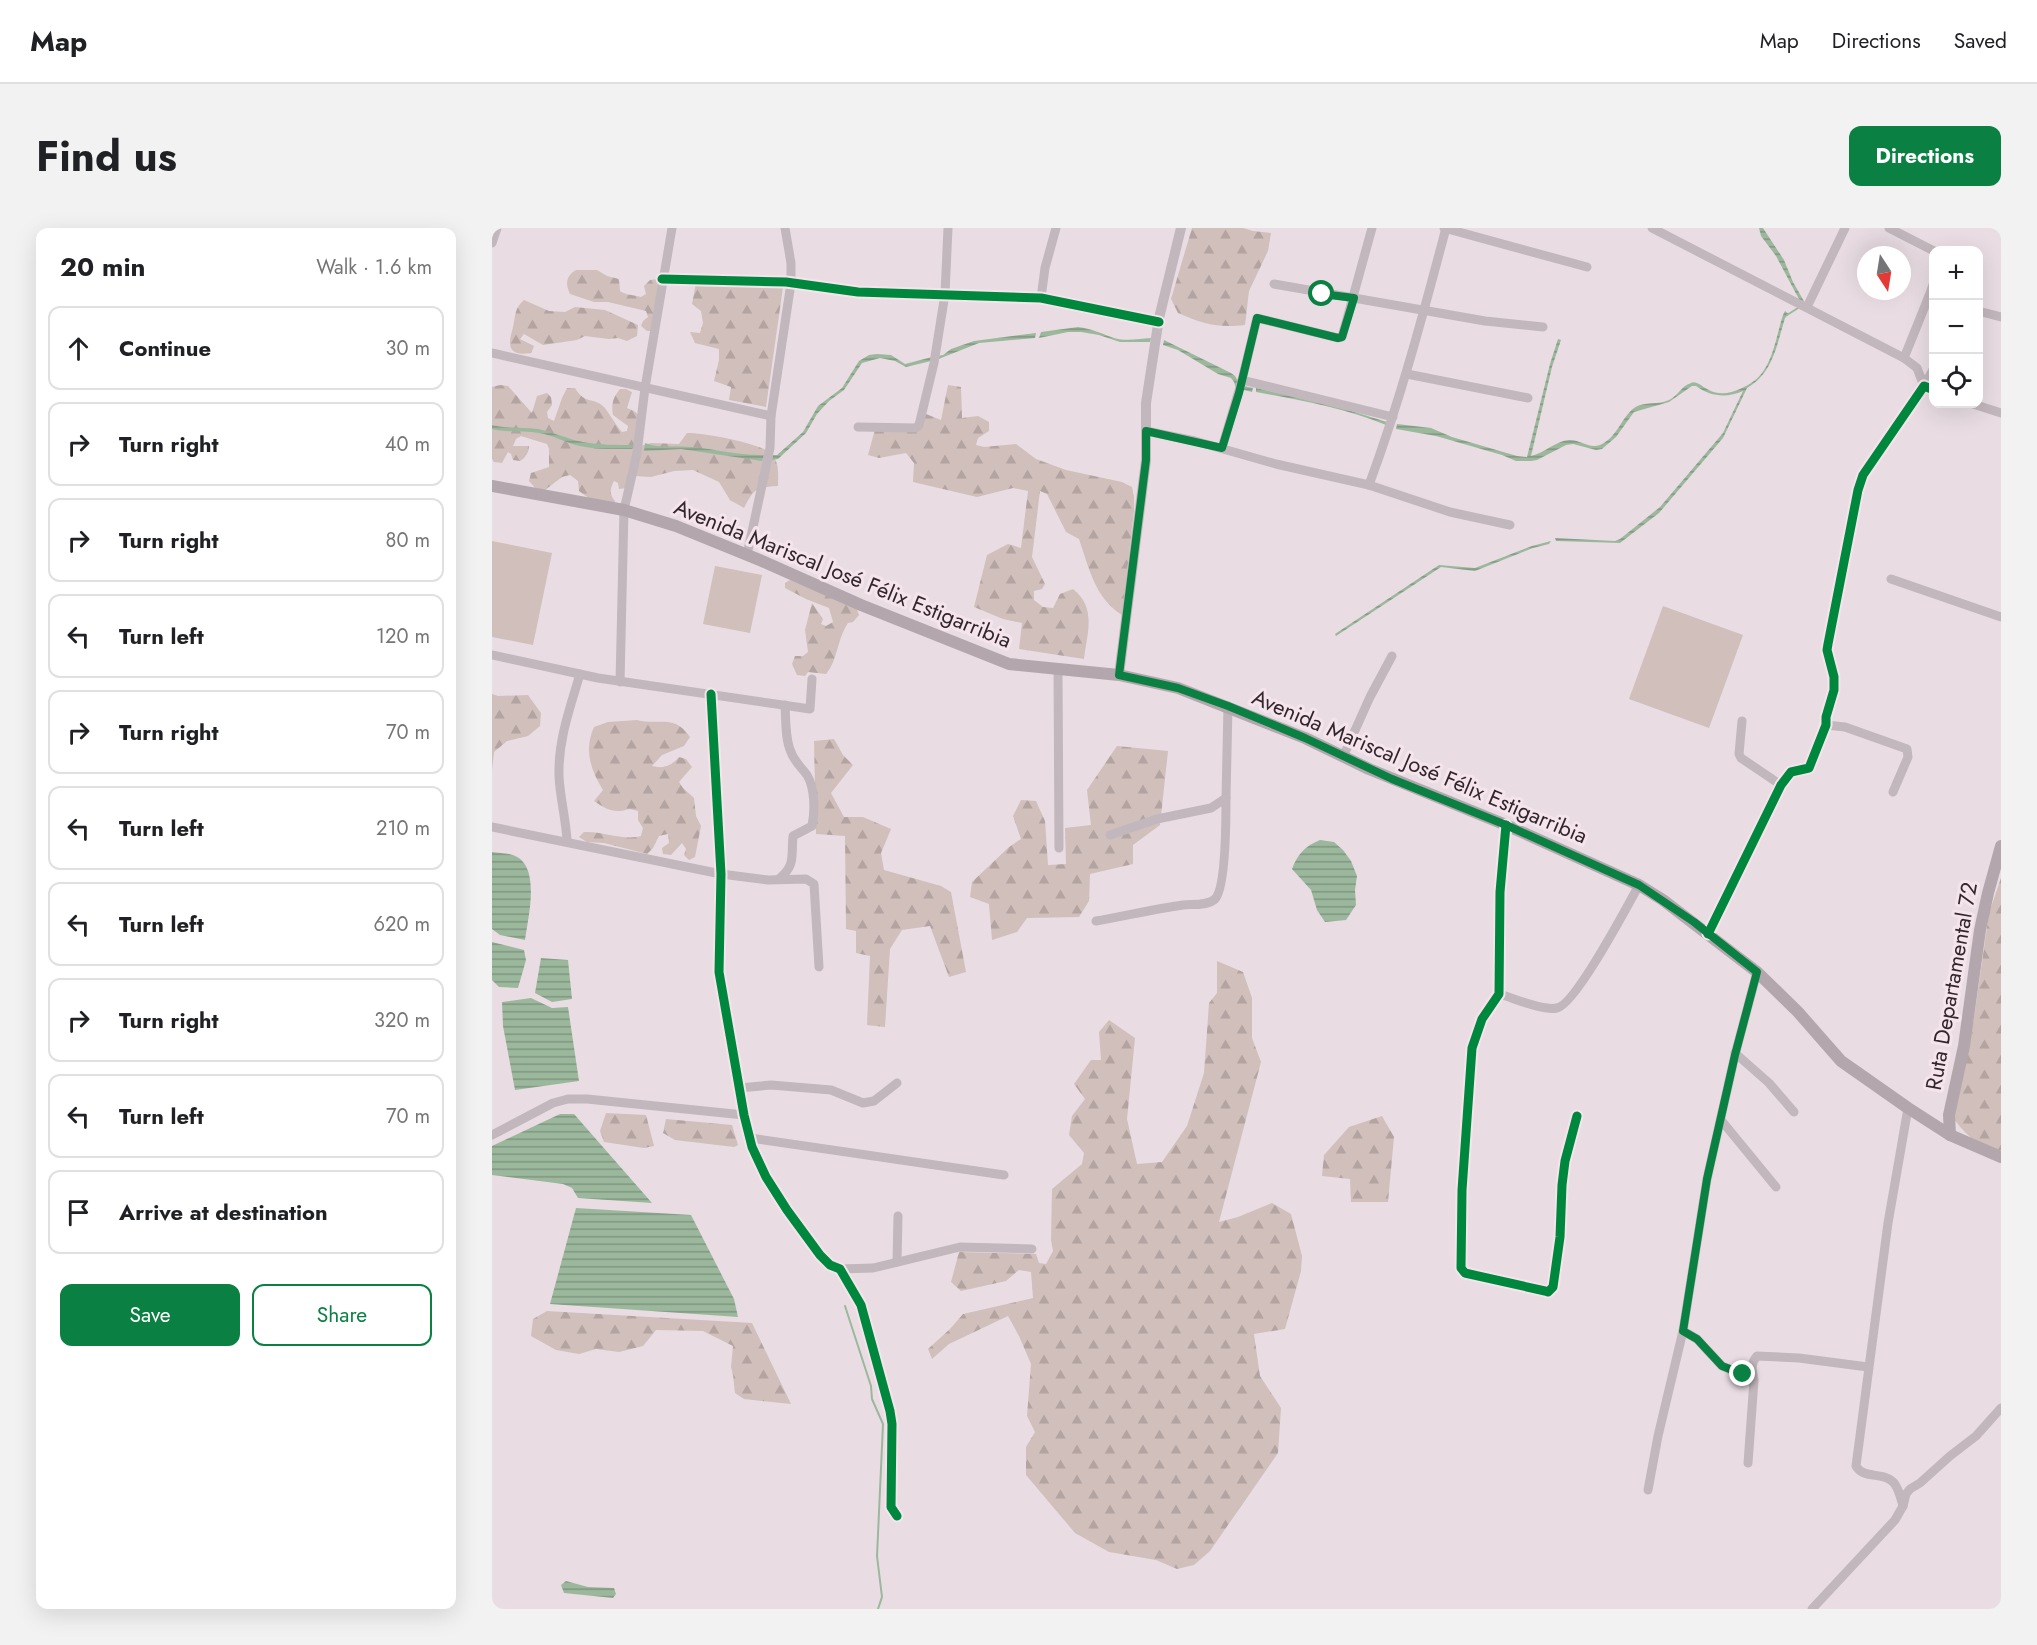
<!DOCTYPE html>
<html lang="en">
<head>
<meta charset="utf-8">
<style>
	body { margin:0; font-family:Jost,sans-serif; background:#f2f2f2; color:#202124 }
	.controls { position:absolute; right:18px; top:18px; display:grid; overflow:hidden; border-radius:12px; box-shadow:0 6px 24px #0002 }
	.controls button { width:54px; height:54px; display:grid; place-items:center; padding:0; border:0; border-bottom:2px solid #e0e0e0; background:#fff; color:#202124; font:30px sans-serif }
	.compass { position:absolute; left:1365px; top:18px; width:54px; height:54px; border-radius:50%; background:#fff; box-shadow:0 6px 24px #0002; rotate:168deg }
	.stop { position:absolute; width:18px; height:18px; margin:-14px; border:4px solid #0b8043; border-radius:50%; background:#fff }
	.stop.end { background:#0b8043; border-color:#fff; box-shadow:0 2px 6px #0008 }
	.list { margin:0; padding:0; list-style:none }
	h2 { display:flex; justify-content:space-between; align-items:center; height:78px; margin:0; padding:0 24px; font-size:26px }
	h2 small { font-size:20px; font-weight:400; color:#757577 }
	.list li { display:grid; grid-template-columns:39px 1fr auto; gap:18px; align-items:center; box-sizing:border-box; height:84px; margin:0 12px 12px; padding:0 12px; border:2px solid #e0e0e0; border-radius:12px }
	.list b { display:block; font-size:22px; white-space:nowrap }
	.list em { font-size:20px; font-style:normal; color:#757577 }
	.actions { display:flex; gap:12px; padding:18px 24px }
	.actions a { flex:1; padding:14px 0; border:2px solid #0b8043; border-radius:12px; text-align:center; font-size:21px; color:#0b8043 }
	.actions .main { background:#0b8043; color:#fff }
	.icon { flex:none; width:33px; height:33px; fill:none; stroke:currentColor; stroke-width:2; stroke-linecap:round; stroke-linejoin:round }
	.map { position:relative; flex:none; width:1509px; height:1381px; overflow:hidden; border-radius:12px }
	header { display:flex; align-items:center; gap:36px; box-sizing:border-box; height:84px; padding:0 30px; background:#fff; border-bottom:2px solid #e0e0e0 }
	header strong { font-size:28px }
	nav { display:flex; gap:33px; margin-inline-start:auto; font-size:21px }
	.intro { display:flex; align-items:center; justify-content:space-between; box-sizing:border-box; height:144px; padding:0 36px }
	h1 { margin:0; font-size:42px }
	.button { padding:15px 27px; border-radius:12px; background:#0b8043; color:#fff; font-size:21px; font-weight:700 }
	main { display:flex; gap:36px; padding:0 36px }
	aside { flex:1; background:#fff; border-radius:12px; box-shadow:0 6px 24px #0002 }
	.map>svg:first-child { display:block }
	.green { fill:#d0bfbb }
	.forest { fill:url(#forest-firs) }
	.water { fill:url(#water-rules) }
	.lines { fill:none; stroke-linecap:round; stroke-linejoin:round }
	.stream { stroke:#9bb89c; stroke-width:2 }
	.minor { stroke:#c2b7bc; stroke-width:9 }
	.tertiary { stroke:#c2b7bc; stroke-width:10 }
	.secondary { stroke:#b3a7ad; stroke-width:12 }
	.cycleway-casing { stroke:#f6e4ec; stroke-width:13 }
	.cycleway { stroke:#00873e; stroke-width:9 }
	.route { stroke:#0b8043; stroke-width:8 }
	.labels { text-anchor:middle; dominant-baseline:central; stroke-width:6; stroke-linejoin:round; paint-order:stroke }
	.street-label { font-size:22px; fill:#31262d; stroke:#f6e4ec }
</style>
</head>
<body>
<header>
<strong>Map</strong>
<nav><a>Map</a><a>Directions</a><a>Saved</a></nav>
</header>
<div class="intro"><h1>Find us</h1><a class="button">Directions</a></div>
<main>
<aside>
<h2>20 min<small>Walk · 1.6 km</small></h2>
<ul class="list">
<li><svg class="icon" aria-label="ahead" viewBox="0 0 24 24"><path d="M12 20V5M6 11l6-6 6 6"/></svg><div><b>Continue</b></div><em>30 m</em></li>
<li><svg class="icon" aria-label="right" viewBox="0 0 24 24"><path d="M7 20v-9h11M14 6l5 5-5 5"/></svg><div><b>Turn right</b></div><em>40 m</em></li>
<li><svg class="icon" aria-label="right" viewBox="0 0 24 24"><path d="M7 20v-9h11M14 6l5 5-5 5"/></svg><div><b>Turn right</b></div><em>80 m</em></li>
<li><svg class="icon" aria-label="left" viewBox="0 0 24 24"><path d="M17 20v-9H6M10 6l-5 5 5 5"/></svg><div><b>Turn left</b></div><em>120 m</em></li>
<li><svg class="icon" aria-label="right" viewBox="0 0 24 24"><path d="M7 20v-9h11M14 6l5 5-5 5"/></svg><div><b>Turn right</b></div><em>70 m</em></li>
<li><svg class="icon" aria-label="left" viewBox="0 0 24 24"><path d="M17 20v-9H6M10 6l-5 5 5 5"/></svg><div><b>Turn left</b></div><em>210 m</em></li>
<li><svg class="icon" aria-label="left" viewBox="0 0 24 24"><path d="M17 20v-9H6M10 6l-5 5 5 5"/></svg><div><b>Turn left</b></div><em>620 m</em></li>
<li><svg class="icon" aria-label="right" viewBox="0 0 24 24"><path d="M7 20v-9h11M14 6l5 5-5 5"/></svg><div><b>Turn right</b></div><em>320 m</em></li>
<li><svg class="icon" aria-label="left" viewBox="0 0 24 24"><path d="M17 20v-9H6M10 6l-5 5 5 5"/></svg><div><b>Turn left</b></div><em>70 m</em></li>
<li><svg class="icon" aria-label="arrive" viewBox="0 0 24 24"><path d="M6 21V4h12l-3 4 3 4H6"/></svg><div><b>Arrive at destination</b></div></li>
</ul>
<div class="actions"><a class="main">Save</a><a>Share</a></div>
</aside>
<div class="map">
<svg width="1509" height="1381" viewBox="0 0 1509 1381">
	<defs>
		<pattern id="forest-firs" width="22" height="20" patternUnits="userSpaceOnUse" patternTransform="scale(1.5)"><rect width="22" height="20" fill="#d0bfbb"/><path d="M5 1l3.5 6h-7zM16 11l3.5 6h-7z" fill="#b3a4a1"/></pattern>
		<pattern id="water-rules" width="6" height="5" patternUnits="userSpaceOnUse" patternTransform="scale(1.5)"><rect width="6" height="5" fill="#9bb89c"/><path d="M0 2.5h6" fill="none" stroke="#7f9580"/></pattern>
	</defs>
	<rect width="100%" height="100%" fill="#e9dde3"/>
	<g class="green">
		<polygon points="0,313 60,325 41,417 0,409"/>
		<polygon points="223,338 270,347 258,405 211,396"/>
		<polygon points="1171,378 1251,407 1217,500 1137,471"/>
	</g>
	<g class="forest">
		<path d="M700,0H751L761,3L779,5L776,23L757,63L753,97C726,100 711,96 686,85L679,71Z"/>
		<path d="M84,42H105L115,48L127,51L128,63C133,67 142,67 149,69L154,66L152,58L158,52L166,51L172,55L163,103H155L149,98L151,93L156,89L154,83L116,74H102L78,66C73,55 74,48 84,42Z"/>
		<polygon points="204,55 291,59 274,179 237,172 239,159 222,153 227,132 227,121 203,115 198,104 208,105 211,95 209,83 200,76"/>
		<path d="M32,72L57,83L73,84L83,79L113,82L146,97L145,108L135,113L126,110L117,111L93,108L85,112L51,117L32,106L28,111L42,118L39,125C19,128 15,121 20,103C24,91 21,81 32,72Z"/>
		<path d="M8,157L16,158L40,185L45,168L55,165L59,169L60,177L55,184L56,190L62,193L70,170L75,160H83C93,177 102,169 112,179C118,186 123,196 130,204L135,203L136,198L121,187C119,176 121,170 128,161H134L140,164L135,180L142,183L150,190L135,260L127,261L126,255L122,253C118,261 117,266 123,273L122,278L98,271L87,263L86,253L78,247L70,249L53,262L44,261L37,253L39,245L57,239V221L55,216L29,208L24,211L21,218H37C37,225 33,230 28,233L21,232L19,226L16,224L10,235L2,234L0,231V159Z"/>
		<path d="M456,157L469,159L470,190L486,188L497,194V203L486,210L484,217L492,219L524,216L544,231L574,242L630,254L640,259L642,269V283L630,387C603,370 597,340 587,311L574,304L555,266L548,263L540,329L553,356L550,361L542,363V372L551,379L561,380L568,366L581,361C605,380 595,405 592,431L527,421L530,395L511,391L482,379L495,327L516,316L529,320L536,263L521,260L485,269L421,254L422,235L414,225L387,230L376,227L384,198L424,197L434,186L449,192Z"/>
		<path d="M195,205C212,205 263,214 277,224C288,232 286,246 286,258C264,259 262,261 252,280L238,272L227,254L201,242L182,243L159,249L143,248L148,218L159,215L187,216Z"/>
		<path d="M298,352L364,379L367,387L361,394L356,395C345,411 346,432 334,446L316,444L313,448L305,447L300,436L303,428H311L316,424L313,402L320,375L331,391L329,396L334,398L341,394L337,380L314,371L293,360V355Z"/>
		<polygon points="0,466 6,468 36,467 49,485 48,498 36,508 15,513 2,524 0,542"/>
		<path d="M145,492C167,498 182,485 198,509L192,518L170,527L160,538C172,541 179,538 187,529L194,531L200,539L187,554L191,560L202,570L204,588L209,598L203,629L197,632L192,627L194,621L190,615L179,627L171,626L170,620L177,615L176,606L167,608L161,620L155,626L112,615L95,614L87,609L92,604C111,603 131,613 149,608L151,600L146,592V583C133,579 136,583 126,583C117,583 109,578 102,573L111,562C98,541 92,521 102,499L116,494Z"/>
		<polygon points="342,511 351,527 361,537 339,565 352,589 371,589 399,601 389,625 392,642 449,658 459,664 474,744 457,749 438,698 410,702 398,721 393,799 375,797 378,728 364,725 364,703 354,701 353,608 324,606 322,513"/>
		<polygon points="625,518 676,523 668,597 641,617 641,636 598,646 597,673 587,689 535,690 525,704 500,712 497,676 478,669 480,654 517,619 529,611 521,588 529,572 544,573 553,593 556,637 574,636 573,600 599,597 595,562"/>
		<path d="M1509,650V922C1488,923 1473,905 1461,890L1482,790L1497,685Z"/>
		<polygon points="725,733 751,744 760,770 760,810 769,834 727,994 746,989 780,975 799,986 810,1028 809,1043 793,1101 762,1106 768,1148 789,1180 786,1225 718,1323 702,1337 685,1341 664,1332 617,1324 583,1305 534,1247 534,1219 543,1204 535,1188 539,1136 527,1108 516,1088 457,1116 440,1131 436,1121 458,1101 471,1086 541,1070 539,1044 527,1042 514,1053 469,1063 459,1054 467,1024 544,1026 547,1035 554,1036 561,1023 559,1012 560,961 590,936 592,925 577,907 580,888 593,871 582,856 599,832 609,832 607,804 617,792 643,810 635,891 645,936 670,934 695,898 712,845 717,775 725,765"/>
		<polygon points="114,885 154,887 162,918 152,920 112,914 108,903"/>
		<polygon points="890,888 902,909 896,974 859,974 858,951 830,948 832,927 857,899"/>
		<polygon points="174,891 240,897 246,917 242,919 183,912 171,905"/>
		<polygon points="55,1083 260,1095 299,1176 252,1171 243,1165 241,1147 239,1139 241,1118 211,1103 164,1102 151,1118 127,1124 104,1121 87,1126 64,1122 39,1108 41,1091"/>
	</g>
	<g class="water">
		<polygon points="1267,0 1271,0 1292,32 1301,54 1313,75 1309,75 1284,28 1269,8"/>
		<path d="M1293,83L1297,86L1293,90C1285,116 1281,146 1255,160L1231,210L1167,285L1128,315L1064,313L1063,310L1123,313L1128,311L1168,279L1231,205L1251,163C1235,170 1219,169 1204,158H1200L1177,174L1142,184L1124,209L1110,221L1104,222L1081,216L1074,217L1045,232L1039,233H1024L1010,227L944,208L904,201L905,196L939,200L960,209L1025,228L1035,229L1058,136L1066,111L1069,112L1060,139L1039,228C1052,225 1064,213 1077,212C1088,211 1096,221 1108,217C1125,210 1129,190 1142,180C1152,173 1167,177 1177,172C1186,168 1189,158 1199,155C1206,153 1209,158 1215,161C1230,170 1248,163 1262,153C1281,139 1284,108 1291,87Z"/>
		<path d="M586,99C600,101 606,104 619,109C631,114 646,111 659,110L658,114H628L607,107L589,104H576L547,110L549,104Z"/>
		<polygon points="544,105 543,110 487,115 444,132 445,128 451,127 459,121 482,113"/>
		<polygon points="672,112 739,145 743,148 748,157 761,160 760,164 744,160 742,154 739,150 726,146 686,122 671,117"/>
		<polygon points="385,126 399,127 413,136 440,129 439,133 414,139 403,133 388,130 370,135 352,162 337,173 325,186 314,205 286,231 280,232 281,227 285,227 311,204 326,178 350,160 367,133 377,127"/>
		<path d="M764,160L840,177L895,194L894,197C852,180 808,172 764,164Z"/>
		<path d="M0,197C15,201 30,199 46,201C61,204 75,211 91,214C107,217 125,217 142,217L140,221C123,221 105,222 88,218C74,215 61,207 47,205C31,202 16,205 0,201Z"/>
		<path d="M153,215C167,221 185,217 200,219C224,221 248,228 272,227L270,233L189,221L152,223Z"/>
		<polygon points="1059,313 1057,316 1041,320 983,343 949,339 844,408 843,406 947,337 983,340 1040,318"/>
		<path d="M828,612L842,614L851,622L859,633L865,648L863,662L864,677L854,692L833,694L825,682L819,662L800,641C805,627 813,618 828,612Z"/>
		<path d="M0,624C7,625 17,625 23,628C49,639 36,690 33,712L8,707L0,701Z"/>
		<polygon points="0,714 32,722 34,732 26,760 7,759 0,752"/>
		<polygon points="49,730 76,732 80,771 60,774 43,765"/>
		<polygon points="39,770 60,780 76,779 87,853 23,862 11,798 10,774"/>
		<polygon points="68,886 82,886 160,975 86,970 80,960 71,956 0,947 0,918"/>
		<polygon points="84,980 199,987 242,1071 246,1089 58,1076"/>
		<polygon points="74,1353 96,1359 122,1360 124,1366 121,1370 72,1365 69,1357"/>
	</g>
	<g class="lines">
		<g class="stream">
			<polyline points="1295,87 1306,80"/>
			<polyline points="353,1078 379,1158 380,1171 391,1196 385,1328 390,1369 386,1381"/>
		</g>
		<g class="minor">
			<polyline points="880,0 850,109 846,110 765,90 750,152 901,189"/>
			<polyline points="952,0 1095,39"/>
			<polyline points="1160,0 1412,130 1425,140 1432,158 1442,140"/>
			<polyline points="1397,0 1442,23"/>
			<polyline points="0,15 5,0"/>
			<polyline points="170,51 294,54 366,64 549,70 667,94"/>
			<polyline points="782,56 993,93 1051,99"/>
			<polyline points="1437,68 1442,54"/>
			<polyline points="549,70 553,40 564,0"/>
			<polyline points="1315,79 1353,0"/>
			<polyline points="1486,83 1509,89"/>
			<polyline points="0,125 279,188"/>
			<polyline points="1412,130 1437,68 1442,70"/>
			<polyline points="915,146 1036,170"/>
			<polyline points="1481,176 1509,185"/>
			<polyline points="366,199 424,200 427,197 442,135 453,66 456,0"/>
			<polyline points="654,203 703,213 784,236 877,257 958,284 1018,297"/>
			<polyline points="730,220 750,152"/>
			<path d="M877,257C908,173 931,87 954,0"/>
			<polyline points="255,327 278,220 279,188 299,55 299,35 293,0"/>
			<polyline points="1399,351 1509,389"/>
			<polyline points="0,427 106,450 318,481 320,451"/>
			<polyline points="566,441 567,620"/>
			<polyline points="128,454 132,282 145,225 153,160 180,0"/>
			<polyline points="219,466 229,646 227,744 252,887 260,919 274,949 295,982 328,1027 338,1037 348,1041 369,1077 398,1183 400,1196 399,1279 405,1288"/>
			<polyline points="1250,493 1247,526 1249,530 1289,557"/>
			<polyline points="1334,497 1353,499 1415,521 1416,529 1401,564"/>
			<polyline points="851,529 878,469 900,428"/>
			<polyline points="1014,597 1008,664 1007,766 990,791 980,820 970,962 969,1040 973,1045 1053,1063 1056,1064 1061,1059 1068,1009 1070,957 1073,933 1085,888"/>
			<polyline points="0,599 229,646 276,652 314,651 322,656 327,739"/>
			<polyline points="618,607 665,591 719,580 734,570 736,478"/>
			<path d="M75,613C74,591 68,570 67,548C66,512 78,480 88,446"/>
			<path d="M287,651C304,637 299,628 301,608L320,598C323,583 323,560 315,547C309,539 302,533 299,524C293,511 294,492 293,477"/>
			<path d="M604,693C633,688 662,681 691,677C700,676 716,678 723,671C734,660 734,588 734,570"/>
			<polyline points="1216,706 1289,557 1299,544 1317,540 1334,497 1334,489 1342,462 1342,449 1335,422 1336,416 1366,262 1371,247 1432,158 1442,162"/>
			<path d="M1007,766C1022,770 1050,783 1065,780C1083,777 1136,677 1147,657"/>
			<polyline points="1243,825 1277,855 1302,884"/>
			<polyline points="247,860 279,857 339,862 371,875 382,873 405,855"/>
			<polyline points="1229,892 1284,959"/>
			<polyline points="0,907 61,875 76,871 95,871 252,887"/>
			<polyline points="258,910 512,947"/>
			<polyline points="405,1034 406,988"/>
			<polyline points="348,1041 381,1040 468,1019 540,1021"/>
			<polyline points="1191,1103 1205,1111 1230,1138 1262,1152"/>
			<path d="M1256,1235L1262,1152C1260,1142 1258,1136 1265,1128L1307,1130L1376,1139"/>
			<polyline points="1156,1262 1166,1208 1191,1103 1215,951 1243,827 1265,744"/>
			<path d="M1411,1278C1409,1271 1407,1261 1402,1255C1392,1243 1372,1252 1364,1238L1396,995L1416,880"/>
			<polyline points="1320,1381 1403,1292 1411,1278 1414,1266 1418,1261 1428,1255 1458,1228 1484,1208 1509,1180"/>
		</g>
		<polyline class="tertiary" points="627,447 654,232 654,175 667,90 689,0"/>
		<g class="secondary">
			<polyline points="0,258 132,282 184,298 270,333 369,377 517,436 627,447 686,460 813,510 877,541 1014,597 1147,657 1171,672 1265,744 1306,784 1349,833 1416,880 1458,907 1509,929"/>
			<polyline points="1458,907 1457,887 1472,818 1488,702 1496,665 1509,618"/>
		</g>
		<g class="cycleway-casing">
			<g id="cycleway">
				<polyline points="170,51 294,54 366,64 549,70 667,94"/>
				<polyline points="219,466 229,646 227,744 252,887 260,919 274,949 295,982 328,1027 338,1037 348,1041 369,1077 398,1183 400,1196 399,1279 405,1288"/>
				<polyline points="1014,597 1008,664 1007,766 990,791 980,820 970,962 969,1040 973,1045 1053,1063 1056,1064 1061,1059 1068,1009 1070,957 1073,933 1085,888"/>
				<polyline points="1216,706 1289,557 1299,544 1317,540 1334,497 1334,489 1342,462 1342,449 1335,422 1336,416 1366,262 1371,247 1432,158 1442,162"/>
			</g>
		</g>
		<use href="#cycleway" class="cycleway"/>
	</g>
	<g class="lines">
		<polyline class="route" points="830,66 862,70 850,109 846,110 765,90 747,165 730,220 654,203 654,232 627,447 686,460 736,478 813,510 900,551 1014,597 1147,657 1202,694 1265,744 1243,827 1215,951 1191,1103 1205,1111 1230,1138 1251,1146"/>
	</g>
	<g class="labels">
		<g class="street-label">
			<text transform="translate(351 345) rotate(22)">Avenida Mariscal José Félix Estigarribia</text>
			<text transform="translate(928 538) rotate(23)">Avenida Mariscal José Félix Estigarribia</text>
			<text transform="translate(1459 758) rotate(-80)">Ruta Departamental 72</text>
		</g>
	</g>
</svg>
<div class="controls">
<button>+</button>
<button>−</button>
<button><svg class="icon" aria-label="locate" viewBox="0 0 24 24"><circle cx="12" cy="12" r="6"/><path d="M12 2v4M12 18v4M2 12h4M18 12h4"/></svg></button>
</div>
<svg class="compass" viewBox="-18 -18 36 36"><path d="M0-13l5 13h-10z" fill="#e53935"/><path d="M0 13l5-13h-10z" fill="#757577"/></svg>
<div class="stop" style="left:830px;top:66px"></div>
<div class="stop end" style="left:1251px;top:1146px"></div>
</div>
</main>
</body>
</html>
